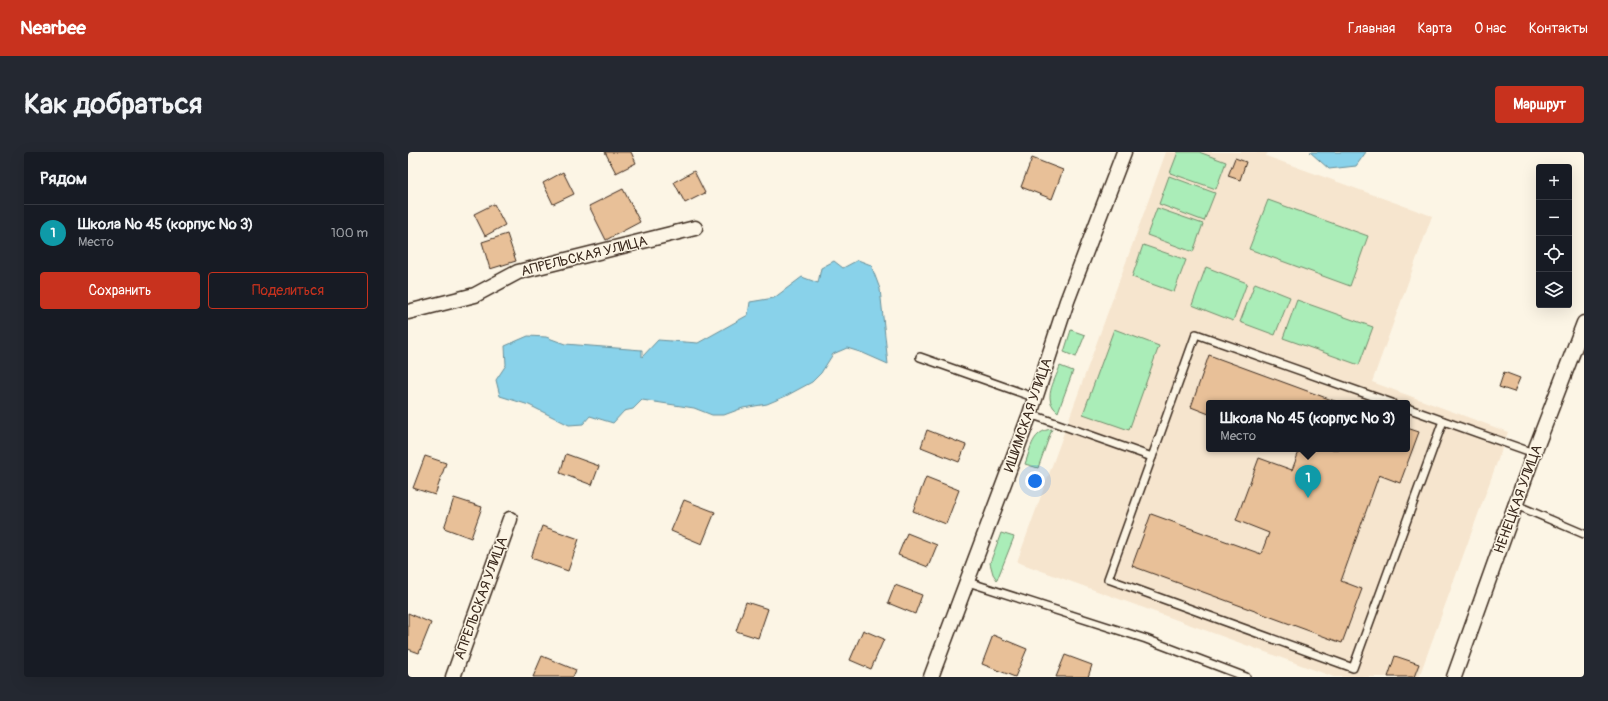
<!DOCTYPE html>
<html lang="ru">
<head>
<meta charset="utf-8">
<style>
	body { margin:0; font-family:Pangolin,sans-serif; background:#242831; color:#f1f3f6 }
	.controls { position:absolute; right:12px; top:12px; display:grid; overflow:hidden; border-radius:4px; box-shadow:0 4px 16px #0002 }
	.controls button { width:36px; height:36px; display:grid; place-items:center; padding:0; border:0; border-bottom:1px solid #363941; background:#171b24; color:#f1f3f6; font:20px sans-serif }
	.you { position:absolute; left:627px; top:329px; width:14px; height:14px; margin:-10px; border:3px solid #fff; border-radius:50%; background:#1a73e8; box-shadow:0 0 0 6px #1a73e833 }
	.badge { display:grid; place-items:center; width:26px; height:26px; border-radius:50%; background:#c8321e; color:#fff; font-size:13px; font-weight:700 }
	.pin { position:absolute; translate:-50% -33px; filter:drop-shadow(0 1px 2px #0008) }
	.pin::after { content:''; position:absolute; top:21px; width:14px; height:12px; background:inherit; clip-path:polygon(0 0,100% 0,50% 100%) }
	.popup { position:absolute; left:798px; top:248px; width:204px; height:52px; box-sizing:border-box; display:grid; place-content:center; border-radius:4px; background:#171b24; filter:drop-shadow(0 1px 3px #0005); font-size:13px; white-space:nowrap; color:#9ea1a6 }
	.popup b { font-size:15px; color:#f1f3f6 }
	.popup::after { content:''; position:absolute; left:50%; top:100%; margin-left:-8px; border:8px solid transparent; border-top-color:#171b24 }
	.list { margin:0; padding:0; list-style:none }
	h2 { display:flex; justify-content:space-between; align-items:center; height:52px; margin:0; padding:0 16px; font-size:17px }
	h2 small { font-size:13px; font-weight:400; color:#9ea1a6 }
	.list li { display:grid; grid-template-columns:26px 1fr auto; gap:12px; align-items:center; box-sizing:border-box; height:56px; padding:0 16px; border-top:1px solid #363941 }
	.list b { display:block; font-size:15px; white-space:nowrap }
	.list p { margin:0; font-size:13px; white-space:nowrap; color:#9ea1a6 }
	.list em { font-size:13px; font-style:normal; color:#9ea1a6 }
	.actions { display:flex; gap:8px; padding:12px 16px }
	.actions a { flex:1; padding:9px 0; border:1px solid #c8321e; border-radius:4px; text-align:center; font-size:14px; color:#c8321e }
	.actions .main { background:#c8321e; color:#fff }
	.icon { flex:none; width:22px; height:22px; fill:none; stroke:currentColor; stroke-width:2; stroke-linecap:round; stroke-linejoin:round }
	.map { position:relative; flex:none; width:1176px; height:525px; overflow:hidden; border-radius:4px }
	header { display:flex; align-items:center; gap:24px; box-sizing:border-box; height:56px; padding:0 20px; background:#c8321e; color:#fff }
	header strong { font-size:19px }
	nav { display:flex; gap:22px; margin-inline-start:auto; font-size:14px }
	.intro { display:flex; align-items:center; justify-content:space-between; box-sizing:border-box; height:96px; padding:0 24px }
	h1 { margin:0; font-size:28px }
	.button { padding:10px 18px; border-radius:4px; background:#c8321e; color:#fff; font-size:14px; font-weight:700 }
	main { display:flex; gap:24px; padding:0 24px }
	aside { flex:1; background:#171b24; border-radius:4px; box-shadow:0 4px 16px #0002 }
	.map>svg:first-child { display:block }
	.built { fill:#f6e5ce; fill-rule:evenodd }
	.green { fill:#aaedb8; stroke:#728c6b }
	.water { fill:#89d2ea; stroke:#6a8f98 }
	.building { fill:#e8c098; stroke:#3b2a1e }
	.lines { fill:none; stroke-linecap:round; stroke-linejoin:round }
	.service-casing { stroke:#3b2a1e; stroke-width:10 }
	.minor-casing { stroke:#3b2a1e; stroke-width:17 }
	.service { stroke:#fcf5e5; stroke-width:7 }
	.minor { stroke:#fcf5e5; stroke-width:14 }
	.labels { text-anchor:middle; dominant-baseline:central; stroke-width:3; stroke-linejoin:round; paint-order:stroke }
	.street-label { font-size:14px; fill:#3b2a1e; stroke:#fcf5e5 }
</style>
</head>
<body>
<header>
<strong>Nearbee</strong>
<nav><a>Главная</a><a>Карта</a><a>О нас</a><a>Контакты</a></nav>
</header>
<div class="intro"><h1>Как добраться</h1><a class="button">Маршрут</a></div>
<main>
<aside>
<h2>Рядом<small></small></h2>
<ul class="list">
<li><span class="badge" style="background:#0f9aa8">1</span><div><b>Школа № 45 (корпус № 3)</b><p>Место</p></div><em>100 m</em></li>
</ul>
<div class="actions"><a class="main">Сохранить</a><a>Поделиться</a></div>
</aside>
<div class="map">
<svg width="1176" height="525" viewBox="0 0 1176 525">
	<rect width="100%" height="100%" fill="#fcf5e5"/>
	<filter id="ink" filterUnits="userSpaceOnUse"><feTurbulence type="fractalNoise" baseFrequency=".025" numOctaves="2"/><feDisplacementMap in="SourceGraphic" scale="8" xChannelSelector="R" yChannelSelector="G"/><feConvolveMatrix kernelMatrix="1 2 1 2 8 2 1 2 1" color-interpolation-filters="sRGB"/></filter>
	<g filter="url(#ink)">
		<path class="built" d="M758,0H860L858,4L1024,64L964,230L1100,280L1011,525H926L609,410ZM801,251H999V297H801Z"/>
		<g class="green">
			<polygon points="770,0 791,0 818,10 808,37 762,21"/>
			<polygon points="761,24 807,41 796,69 751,52"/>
			<polygon points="860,48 960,84 942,134 841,97"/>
			<polygon points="749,56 795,72 785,100 739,83"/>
			<polygon points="735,93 778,108 766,140 724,125"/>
			<polygon points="798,115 839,131 825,169 784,153"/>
			<polygon points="847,131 882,145 867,183 832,170"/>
			<polygon points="889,148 965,175 951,213 875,186"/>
			<polygon points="706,177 751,194 721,278 675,262"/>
			<polygon points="663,178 677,183 668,205 656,200"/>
			<path d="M652,214L665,219L650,260C634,247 646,231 652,214Z"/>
			<path d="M644,277L630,316L617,312C623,296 624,279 644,277Z"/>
			<polygon points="593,381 606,385 589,428 585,422 582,411"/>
		</g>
		<g class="water">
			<polygon points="902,0 958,0 948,14 921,17"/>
			<polygon points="450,108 463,113 472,137 480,212 455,201 439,196 425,202 413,221 404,230 378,244 359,252 335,256 316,263 304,263 286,256 234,248 225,257 216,259 205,271 182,264 175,272 161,273 121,253 92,244 88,228 98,213 97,194 120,184 138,185 157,192 234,198 234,205 250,188 290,191 340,163 342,150 366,146 394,125 410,131 413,116 426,109 435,116"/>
		</g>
		<g class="building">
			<polygon points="197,0 223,0 228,11 208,21"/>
			<polygon points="624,6 655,18 644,47 613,35"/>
			<polygon points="827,6 838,10 832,28 820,24"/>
			<polygon points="286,19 297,41 277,51 266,30"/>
			<polygon points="155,20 166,42 145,52 135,31"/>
			<polygon points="215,37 232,70 198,88 181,54"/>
			<polygon points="86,52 97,73 77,84 66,62"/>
			<polygon points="99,82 108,109 82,117 74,90"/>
			<polygon points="801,203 932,251 801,251 801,262 783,255"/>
			<polygon points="1096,220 1112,226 1106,240 1091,235"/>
			<polygon points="999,276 1011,280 992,331 971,323 933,429 954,437 934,491 724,414 743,362 853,402 861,381 828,368 851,306 884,318 892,297 999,297"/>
			<polygon points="519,278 558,293 551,310 513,295"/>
			<polygon points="158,302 191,314 184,333 152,321"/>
			<polygon points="17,304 38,311 27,343 5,336"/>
			<polygon points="518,325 551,338 538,372 505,359"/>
			<polygon points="46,346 74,355 63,386 36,376"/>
			<polygon points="276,348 307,360 294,392 263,379"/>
			<polygon points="134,374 171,387 160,419 123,406"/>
			<polygon points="499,381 529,393 520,415 490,403"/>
			<polygon points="487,433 514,443 507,462 480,451"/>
			<polygon points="338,450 360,457 350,486 328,479"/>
			<polygon points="0,461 23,471 11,501 0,497"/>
			<polygon points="455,478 476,487 463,517 442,508"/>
			<polygon points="585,483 619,497 607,525 574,512"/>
			<polygon points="657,503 684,513 680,525 648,525"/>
			<polygon points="134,504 168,518 165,525 125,525"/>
			<polygon points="987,504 1011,512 1006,525 980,525"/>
		</g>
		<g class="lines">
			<g class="service-casing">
				<g id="service">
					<polyline points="512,205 628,246"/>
					<polyline points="999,256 1126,301"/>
					<polyline points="622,262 744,305 788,182 984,251"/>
					<polyline points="744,305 700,427 945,516 1035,269"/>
					<polyline points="1108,353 1176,382"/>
					<polyline points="560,430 738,487 838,525"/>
				</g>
			</g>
			<g class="minor-casing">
				<g id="minor">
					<polyline points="0,160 67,143 110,120 287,76"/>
					<polyline points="45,525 102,367"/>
					<polyline points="523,525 622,262 659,149 716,0"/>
					<polyline points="1046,525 1126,301 1176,171"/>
				</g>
			</g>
			<use href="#service" class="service"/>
			<use href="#minor" class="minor"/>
		</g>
	</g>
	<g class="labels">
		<g class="street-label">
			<text transform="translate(176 104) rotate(-14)">АПРЕЛЬСКАЯ УЛИЦА</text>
			<text transform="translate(620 263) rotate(-71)">ИШИМСКАЯ УЛИЦА</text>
			<text transform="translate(1110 347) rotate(-70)">НЕНЕЦКАЯ УЛИЦА</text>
			<text transform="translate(73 446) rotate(-70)">АПРЕЛЬСКАЯ УЛИЦА</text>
		</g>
	</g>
</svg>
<div class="controls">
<button>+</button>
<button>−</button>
<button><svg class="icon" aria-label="locate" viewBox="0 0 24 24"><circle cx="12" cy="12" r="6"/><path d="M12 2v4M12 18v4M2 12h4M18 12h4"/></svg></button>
<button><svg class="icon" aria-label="layers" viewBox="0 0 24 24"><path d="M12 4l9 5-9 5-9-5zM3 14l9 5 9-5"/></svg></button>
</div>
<div class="you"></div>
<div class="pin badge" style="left:900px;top:346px;background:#0f9aa8">1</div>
<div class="popup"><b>Школа № 45 (корпус № 3)</b>Место</div>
</div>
</main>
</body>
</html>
